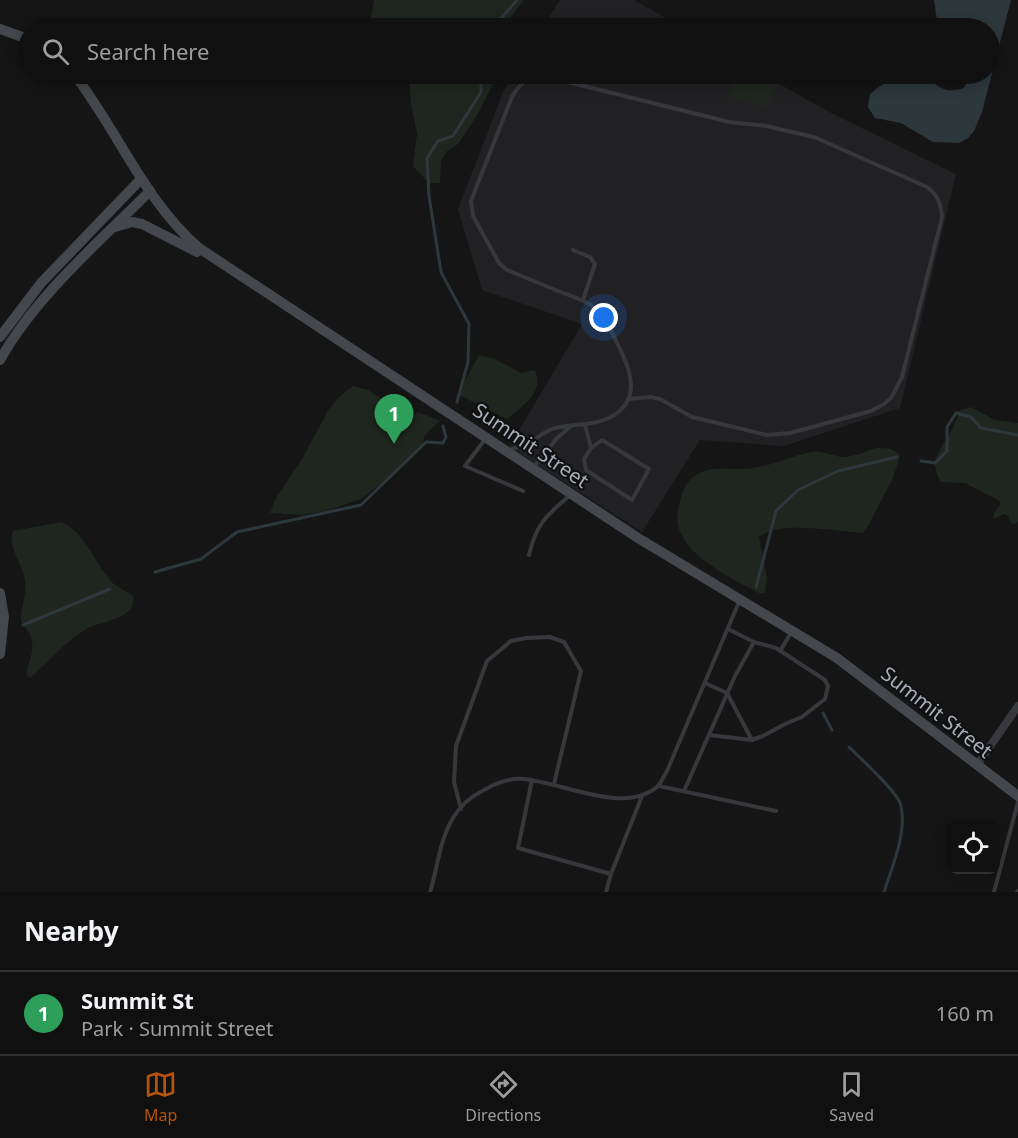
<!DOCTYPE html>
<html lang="en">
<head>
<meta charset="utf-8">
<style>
	body { margin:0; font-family:"Noto Sans",sans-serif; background:#1e1e1e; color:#f1f3f6 }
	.controls { position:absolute; right:18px; bottom:18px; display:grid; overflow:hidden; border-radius:12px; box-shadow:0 3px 15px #0003 }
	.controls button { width:54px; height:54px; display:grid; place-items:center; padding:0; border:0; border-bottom:2px solid #303030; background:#101010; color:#f1f3f6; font:30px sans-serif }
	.you { position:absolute; left:604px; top:318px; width:21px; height:21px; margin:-15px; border:4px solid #fff; border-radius:50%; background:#1a73e8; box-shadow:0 0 0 9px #1a73e833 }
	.badge { display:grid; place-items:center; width:39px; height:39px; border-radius:50%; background:#b45309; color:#fff; font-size:20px; font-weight:700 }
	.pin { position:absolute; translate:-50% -50px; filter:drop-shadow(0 2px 3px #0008) }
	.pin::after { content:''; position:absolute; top:32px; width:21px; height:18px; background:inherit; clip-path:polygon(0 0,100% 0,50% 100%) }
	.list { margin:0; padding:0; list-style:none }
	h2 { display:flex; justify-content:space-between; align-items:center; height:78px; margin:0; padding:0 24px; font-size:26px }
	h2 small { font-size:20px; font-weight:400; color:#9c9d9f }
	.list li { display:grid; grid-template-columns:39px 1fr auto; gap:18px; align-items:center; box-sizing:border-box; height:84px; padding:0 24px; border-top:2px solid #303030 }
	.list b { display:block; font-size:22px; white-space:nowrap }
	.list p { margin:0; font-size:20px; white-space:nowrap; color:#9c9d9f }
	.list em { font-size:20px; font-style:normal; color:#9c9d9f }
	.icon { flex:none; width:33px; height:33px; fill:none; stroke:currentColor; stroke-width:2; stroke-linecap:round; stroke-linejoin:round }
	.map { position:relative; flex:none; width:1018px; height:892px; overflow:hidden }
	.search { position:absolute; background:#101010; box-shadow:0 3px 15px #0003; left:18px; right:18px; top:18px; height:66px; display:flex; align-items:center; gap:15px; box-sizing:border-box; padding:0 21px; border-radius:33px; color:#9c9d9f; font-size:22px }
	.sheet { height:162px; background:#101010 }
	nav { display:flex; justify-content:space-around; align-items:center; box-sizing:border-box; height:84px; border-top:2px solid #303030; background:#101010; font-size:16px; color:#9c9d9f }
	nav a { display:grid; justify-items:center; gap:3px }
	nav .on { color:#b45309 }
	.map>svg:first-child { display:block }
	.built { fill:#212123 }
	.green { fill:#1f261f }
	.water { fill:#2d383c }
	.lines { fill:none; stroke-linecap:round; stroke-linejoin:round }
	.stream { stroke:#2d383c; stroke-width:3 }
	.lane { stroke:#36383b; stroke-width:4 }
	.street { stroke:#36383b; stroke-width:8 }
	.secondary { stroke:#44474b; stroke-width:10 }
	.labels { text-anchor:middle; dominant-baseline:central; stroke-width:4.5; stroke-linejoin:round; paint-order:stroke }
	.street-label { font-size:20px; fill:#a7aeb7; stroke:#101011 }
</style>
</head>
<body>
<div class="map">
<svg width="1018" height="892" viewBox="0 0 1018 892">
	<rect width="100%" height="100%" fill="#151516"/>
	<g class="built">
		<polygon points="560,0 634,0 684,28 542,28"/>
		<polygon points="514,74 762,74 829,112 956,174 900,408 784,446 700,440 642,532 509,447 582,324 482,290 458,209 504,90"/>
	</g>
	<g class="green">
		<polygon points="374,0 524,0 503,28 369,28"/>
		<polygon points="409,74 498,74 476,117 458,144 447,151 441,161 440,183 429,183 413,166 417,134 411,104"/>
		<polygon points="736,75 775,84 768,107 730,98"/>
		<path d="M479,355L495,359L521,373L534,370C547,389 521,408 507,419L459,395L462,386Z"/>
		<polygon points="353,386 368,390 410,417 418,412 440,421 425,435 421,449 402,467 361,499 325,511 302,515 270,513 276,498 302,459 329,409 339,397"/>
		<path d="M971,407L995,420L1018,423V522L1015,524L1011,523L1008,516L1005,514L993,519L994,513L1001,504L998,500L965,483L941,482C938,477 935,470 935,464C936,451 956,429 959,411Z"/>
		<path d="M877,448C887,448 894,448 900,456L893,478L868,526L863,533C837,531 778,520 759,537L767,577L765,593H759C731,578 670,550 678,511C680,501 683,485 692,478C709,463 733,471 753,468C773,465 792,456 811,452C822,450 832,456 842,457C854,457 866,451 877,448Z"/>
		<path d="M61,522C85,532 94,561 110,580C115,587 126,590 133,596C138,618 102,621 88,628C71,637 58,652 44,665C39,669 36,674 30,678L26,674C29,663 35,649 31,637C29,629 20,626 21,617C22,604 27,593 25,580C23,564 7,547 13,531Z"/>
	</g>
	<path class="water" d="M934,0H1011L982,112L974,131L968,138L959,143L933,142L901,123L875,118L868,107L870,94C889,78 899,75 924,74C938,87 944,94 964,88L969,78L965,74H990V28H940L937,20Z"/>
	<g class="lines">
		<g class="stream">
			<polyline points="493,28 517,0"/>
			<polyline points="457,402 468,362 469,324 441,272 429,196 427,158 438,141 453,136 481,92 481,74"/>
			<polyline points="921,461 935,463 947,451 947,427 956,413 971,417 981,428 1018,435"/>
			<polyline points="155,572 201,559 237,532 361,505 426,442 443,443 446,437 443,426"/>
			<polyline points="756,587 776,511 798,490 838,471 897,457"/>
			<polyline points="23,625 110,589"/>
			<polyline points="823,713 832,730"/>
			<path d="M849,747C860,758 899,793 901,806C907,833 892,867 884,892"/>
		</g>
		<g class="lane">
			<polyline points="573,250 590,257 595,264 583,300"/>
			<polyline points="585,425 591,448 602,440 649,469 632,500 586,470 584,459 591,448"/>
			<polyline points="486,438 465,466 523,491"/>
			<path d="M510,450C517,447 525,445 531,442C539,437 546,430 555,428C576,423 598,427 617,413C643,394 627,362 615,339C610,328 605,316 595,308C585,300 571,296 558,291C541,284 524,277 507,270L499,263L473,216L471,201L476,188L512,97C519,83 529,77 544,76L729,122L766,126L814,137L927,187C938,195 941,204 942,217L902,377L891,398L884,404L871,411L790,433L767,435L692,417L660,399L651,397L628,399"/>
			<polyline points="533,468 557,438 570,427"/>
			<path d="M529,555C536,524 546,516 569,496"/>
			<polyline points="780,651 792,631"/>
			<polyline points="705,683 727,693 752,740"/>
			<polyline points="709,735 752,740 763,736 785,724 802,717 825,699 828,686 825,680 776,648 754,642"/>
			<polyline points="532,780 518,848 611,874 642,796"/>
			<polyline points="659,786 776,811"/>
			<polyline points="684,791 735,676 754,642 728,629"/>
			<polyline points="461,809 454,782 456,746 487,661 511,641 526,638 550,637 564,642 581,671 554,784"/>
			<path d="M430,892C438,867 439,841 453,818C460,806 472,796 484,790C495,783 510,778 523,779C562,782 623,815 657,787C661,783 664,776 667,771L739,602"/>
			<polyline points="606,892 611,874"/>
			<polyline points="994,892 1018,802"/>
			<polyline points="1017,892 1018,891"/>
		</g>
		<polyline class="street" points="977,765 1018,706"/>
		<g class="secondary">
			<polyline points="0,29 28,39"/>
			<path d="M74,74C118,131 144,200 199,248L638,538L837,658L1018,796"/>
			<polyline points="115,227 132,222 142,224 197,252"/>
			<polyline points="0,337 41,283 141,179"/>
			<path d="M0,360C34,298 100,241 150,191"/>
			<polyline points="0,593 4,617 0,654"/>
		</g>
	</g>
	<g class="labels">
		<g class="street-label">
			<text transform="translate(531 445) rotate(34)">Summit Street</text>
			<text transform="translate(937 712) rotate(38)">Summit Street</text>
		</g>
	</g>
</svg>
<div class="controls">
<button><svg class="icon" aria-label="locate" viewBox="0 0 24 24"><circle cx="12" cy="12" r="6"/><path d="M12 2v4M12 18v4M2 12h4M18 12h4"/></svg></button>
</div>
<div class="you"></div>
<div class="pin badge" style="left:394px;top:444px;background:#2e9e5b">1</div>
<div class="search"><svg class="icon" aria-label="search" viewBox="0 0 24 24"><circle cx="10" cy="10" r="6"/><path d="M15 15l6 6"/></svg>Search here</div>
</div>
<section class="sheet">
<h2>Nearby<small></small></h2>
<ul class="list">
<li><span class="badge" style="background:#2e9e5b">1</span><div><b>Summit St</b><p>Park · Summit Street</p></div><em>160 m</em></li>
</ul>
</section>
<nav>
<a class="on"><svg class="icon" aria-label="map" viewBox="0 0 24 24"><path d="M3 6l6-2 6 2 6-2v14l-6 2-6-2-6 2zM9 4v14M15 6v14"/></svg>Map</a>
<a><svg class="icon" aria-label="directions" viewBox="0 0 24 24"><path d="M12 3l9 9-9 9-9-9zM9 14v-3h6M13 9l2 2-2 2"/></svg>Directions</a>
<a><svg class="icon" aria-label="saved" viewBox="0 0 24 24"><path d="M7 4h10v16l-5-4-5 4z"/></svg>Saved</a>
</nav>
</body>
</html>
